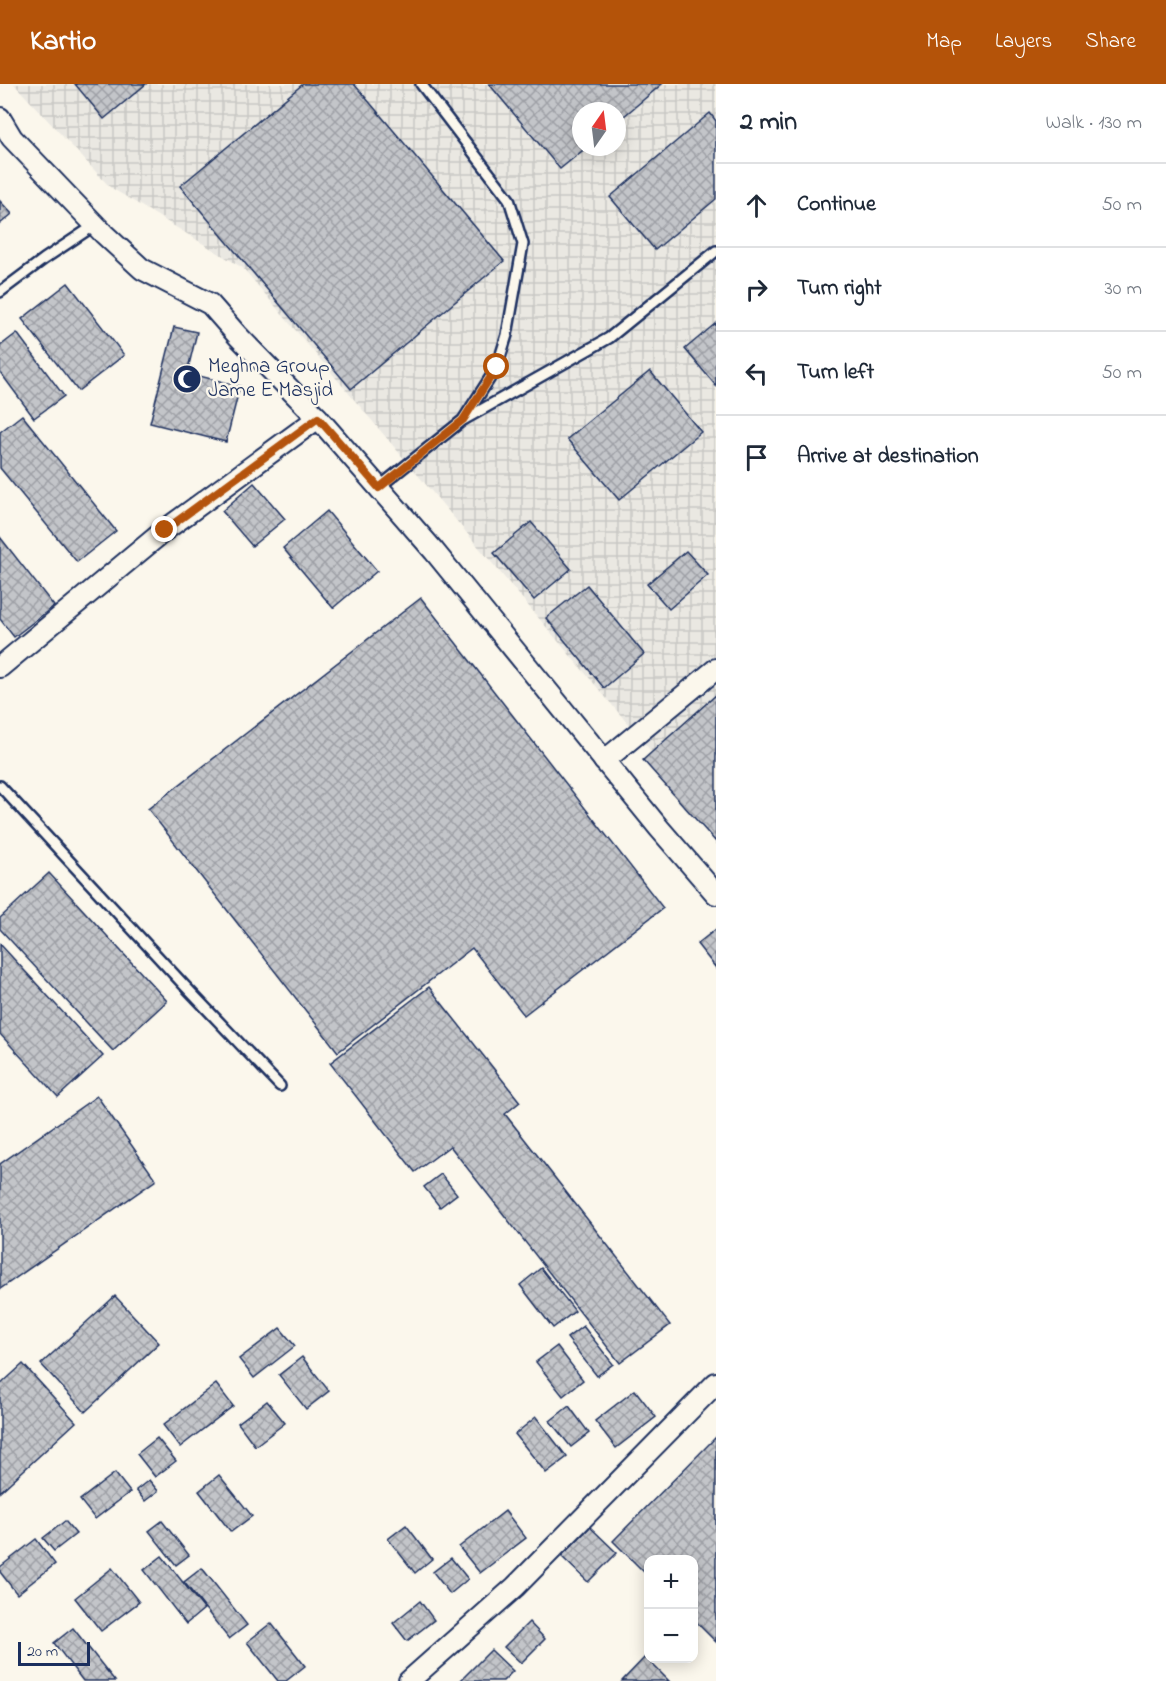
<!DOCTYPE html>
<html lang="en">
<head>
<meta charset="utf-8">
<style>
	body { margin:0; font-family:"Indie Flower",sans-serif; background:#f2f2f3; color:#1f2937 }
	.controls { position:absolute; right:18px; bottom:18px; display:grid; overflow:hidden; border-radius:12px; box-shadow:0 3px 15px #0003 }
	.controls button { width:54px; height:54px; display:grid; place-items:center; padding:0; border:0; border-bottom:2px solid #e0e1e3; background:#fff; color:#1f2937; font:30px sans-serif }
	.compass { position:absolute; left:572px; top:18px; width:54px; height:54px; border-radius:50%; background:#fff; box-shadow:0 3px 15px #0003; rotate:14deg }
	.scale { position:absolute; left:18px; bottom:15px; width:72px; box-sizing:border-box; padding-left:6px; border:3px solid #1b2f5e; border-top:0; font-size:16px; line-height:21px; white-space:nowrap; color:#1b2f5e; -webkit-text-stroke:4px #fbf7ec; paint-order:stroke }
	.stop { position:absolute; width:18px; height:18px; margin:-14px; border:4px solid #b45309; border-radius:50%; background:#fff }
	.stop.end { background:#b45309; border-color:#fff; box-shadow:0 2px 6px #0008 }
	.list { margin:0; padding:0; list-style:none }
	h2 { display:flex; justify-content:space-between; align-items:center; height:78px; margin:0; padding:0 24px; font-size:26px }
	h2 small { font-size:20px; font-weight:400; color:#747a83 }
	.list li { display:grid; grid-template-columns:39px 1fr auto; gap:18px; align-items:center; box-sizing:border-box; height:84px; padding:0 24px; border-top:2px solid #e0e1e3 }
	.list b { display:block; font-size:22px; white-space:nowrap }
	.list em { font-size:20px; font-style:normal; color:#747a83 }
	.icon { flex:none; width:33px; height:33px; fill:none; stroke:currentColor; stroke-width:2; stroke-linecap:round; stroke-linejoin:round }
	.map { position:relative; flex:none; width:716px; height:1597px; overflow:hidden }
	header { display:flex; align-items:center; gap:36px; box-sizing:border-box; height:84px; padding:0 30px; background:#b45309; color:#fff }
	header strong { font-size:28px }
	nav { display:flex; gap:33px; margin-inline-start:auto; font-size:21px }
	main { display:flex }
	aside { flex:1; background:#fff }
	.map>svg:first-child { display:block }
	.industrial { fill:url(#industrial-grid); fill-rule:evenodd }
	.building { fill:url(#building-cross-hatch); stroke:#1b2f5e; stroke-width:1.5 }
	.lines { fill:none; stroke-linecap:round; stroke-linejoin:round }
	.lane-casing { stroke:#1b2f5e; stroke-width:14 }
	.street-casing { stroke:#1b2f5e; stroke-width:24 }
	.lane { stroke:#fbf7ec; stroke-width:9 }
	.street { stroke:#fbf7ec; stroke-width:20 }
	.route { stroke:#b45309; stroke-width:8 }
	.labels { text-anchor:middle; dominant-baseline:central; stroke-width:5; stroke-linejoin:round; paint-order:stroke }
	.poi-label { font-size:21px; fill:#1b2f5e; stroke:#fbf7ec; text-anchor:start }
</style>
</head>
<body>
<header>
<strong>Kartio</strong>
<nav><a>Map</a><a>Layers</a><a>Share</a></nav>
</header>
<main>
<div class="map">
<svg width="716" height="1597" viewBox="0 0 716 1597">
	<defs>
		<pattern id="industrial-grid" width="8" height="8" patternUnits="userSpaceOnUse" patternTransform="scale(1.5)"><rect width="8" height="8" fill="#eae8e2"/><path d="M0 4h8M4 0v8" fill="none" stroke="#c8c7c4"/></pattern>
		<pattern id="building-cross-hatch" width="8" height="8" patternUnits="userSpaceOnUse" patternTransform="scale(1.5)"><rect width="8" height="8" fill="#c3c5c9"/><path d="M0 0l8 8M0 8l8-8" fill="none" stroke="#9ea0a6"/></pattern>
	</defs>
	<rect width="100%" height="100%" fill="#fbf7ec"/>
	<filter id="ink" filterUnits="userSpaceOnUse"><feTurbulence type="fractalNoise" baseFrequency=".0167" numOctaves="2"/><feDisplacementMap in="SourceGraphic" scale="12" xChannelSelector="R" yChannelSelector="G"/><feConvolveMatrix kernelMatrix="1 2 1 2 8 2 1 2 1" color-interpolation-filters="sRGB"/></filter>
	<g filter="url(#ink)">
		<path class="industrial" d="M14,0H716V744L243,184L110,103ZM581,27H617V63H581Z"/>
		<g class="building">
			<polygon points="75,0 146,0 104,35"/>
			<polygon points="303,0 354,0 504,177 351,305 180,102"/>
			<polygon points="489,0 662,0 617,38 617,27 581,27 581,63 587,63 560,85"/>
			<polygon points="710,29 716,37 716,115 655,166 610,113"/>
			<polygon points="0,117 12,130 0,140"/>
			<polygon points="68,199 124,271 78,307 22,235"/>
			<polygon points="716,239 716,302 685,265"/>
			<polygon points="174,243 197,248 187,289 240,302 226,358 150,339"/>
			<polygon points="17,249 64,312 34,334 0,288 0,262"/>
			<polygon points="650,287 701,348 619,416 567,355"/>
			<polygon points="22,331 116,447 77,478 0,384 0,348"/>
			<polygon points="254,399 285,435 252,462 222,427"/>
			<polygon points="327,427 377,487 333,524 283,464"/>
			<polygon points="531,438 571,485 534,516 494,469"/>
			<polygon points="0,453 54,522 14,553 0,535"/>
			<polygon points="686,467 708,491 669,525 647,500"/>
			<polygon points="587,501 644,570 604,604 546,534"/>
			<polygon points="421,514 663,824 524,931 472,864 338,968 148,725"/>
			<polygon points="716,611 716,758 643,676"/>
			<polygon points="49,789 167,917 113,967 0,845 0,834"/>
			<polygon points="716,845 716,884 697,860"/>
			<polygon points="0,860 103,972 58,1013 0,950"/>
			<polygon points="429,903 520,1018 505,1030 670,1241 620,1279 450,1062 415,1088 330,979"/>
			<polygon points="97,1012 156,1096 0,1205 0,1080"/>
			<polygon points="441,1090 457,1110 440,1123 424,1103"/>
			<polygon points="541,1184 575,1227 553,1244 520,1201"/>
			<polygon points="115,1212 159,1259 85,1328 41,1280"/>
			<polygon points="583,1242 613,1280 597,1292 567,1254"/>
			<polygon points="280,1244 295,1262 254,1294 239,1275"/>
			<polygon points="557,1262 583,1296 563,1312 536,1278"/>
			<polygon points="302,1273 329,1307 306,1325 279,1291"/>
			<polygon points="23,1280 76,1338 0,1408 0,1301"/>
			<polygon points="216,1300 233,1322 180,1363 163,1341"/>
			<polygon points="635,1306 656,1333 616,1364 595,1337"/>
			<polygon points="267,1317 285,1339 255,1362 238,1339"/>
			<polygon points="569,1322 589,1349 571,1363 550,1337"/>
			<polygon points="536,1333 567,1373 546,1389 515,1350"/>
			<polygon points="716,1353 716,1558 694,1536 694,1476 648,1476 648,1492 613,1457"/>
			<polygon points="157,1354 176,1377 155,1393 137,1370"/>
			<polygon points="115,1389 130,1408 95,1435 80,1416"/>
			<polygon points="219,1391 252,1432 231,1448 199,1407"/>
			<polygon points="149,1396 158,1407 145,1417 136,1406"/>
			<polygon points="505,1427 526,1454 480,1489 459,1463"/>
			<polygon points="65,1437 76,1450 54,1467 43,1454"/>
			<polygon points="162,1437 189,1471 176,1481 149,1447"/>
			<polygon points="406,1441 432,1475 415,1489 388,1455"/>
			<polygon points="590,1443 617,1469 588,1498 561,1472"/>
			<polygon points="36,1455 55,1480 17,1510 0,1488 0,1483"/>
			<polygon points="162,1472 204,1525 186,1540 144,1486"/>
			<polygon points="451,1474 468,1495 450,1510 433,1488"/>
			<polygon points="112,1484 139,1518 101,1547 75,1514"/>
			<polygon points="202,1484 247,1541 229,1555 184,1498"/>
			<polygon points="420,1517 434,1536 407,1557 393,1539"/>
			<polygon points="529,1538 545,1555 521,1579 504,1563"/>
			<polygon points="271,1539 305,1582 286,1597 278,1597 247,1558"/>
			<polygon points="73,1544 115,1597 83,1597 54,1559"/>
			<polygon points="491,1566 513,1587 503,1597 463,1597 461,1596"/>
			<polygon points="645,1573 669,1597 622,1597"/>
		</g>
		<g class="lines">
			<g class="lane-casing">
				<g id="lane">
					<polyline points="0,208 44,175 95,141"/>
					<polyline points="465,335 609,254 716,167"/>
					<polyline points="379,403 463,336 497,283 507,251 523,160 509,115 421,0"/>
					<polyline points="0,702 184,901 280,1002"/>
				</g>
			</g>
			<g class="street-casing">
				<g id="street">
					<polyline points="0,34 12,54 104,150 142,185 210,220 238,252 318,334 434,467 659,744 716,810"/>
					<polyline points="0,583 165,446 318,334"/>
					<polyline points="604,677 716,585"/>
					<polyline points="409,1597 515,1503 716,1299"/>
				</g>
			</g>
			<use href="#lane" class="lane"/>
			<use href="#street" class="street"/>
		</g>
	</g>
	<g class="lines" filter="url(#ink)">
		<polyline class="route" points="165,446 318,334 379,404 463,336 497,283"/>
	</g>
	<defs>
		<g id="mosque-disc" transform="scale(1.5)"><circle r="9.5" fill="#1b2f5e" stroke="#fbf7ec"/><path d="M3.5-4.9A6 6 0 1 0 3.5 4.9A5 5 0 1 1 3.5-4.9Z" fill="#fff"/></g>
	</defs>
	<g fill-rule="evenodd">
		<use href="#mosque-disc" x="187" y="295"/>
	</g>
	<g class="labels">
		<g class="poi-label">
			<text x="208" y="283">Meghna Group<tspan x="208" dy="24">Jame E Masjid</tspan></text>
		</g>
	</g>
</svg>
<div class="controls">
<button>+</button>
<button>−</button>
</div>
<svg class="compass" viewBox="-18 -18 36 36"><path d="M0-13l5 13h-10z" fill="#e53935"/><path d="M0 13l5-13h-10z" fill="#747a83"/></svg>
<div class="scale">20 m</div>
<div class="stop" style="left:497px;top:283px"></div>
<div class="stop end" style="left:165px;top:446px"></div>
</div>
<aside>
<h2>2 min<small>Walk · 130 m</small></h2>
<ul class="list">
<li><svg class="icon" aria-label="ahead" viewBox="0 0 24 24"><path d="M12 20V5M6 11l6-6 6 6"/></svg><div><b>Continue</b></div><em>50 m</em></li>
<li><svg class="icon" aria-label="right" viewBox="0 0 24 24"><path d="M7 20v-9h11M14 6l5 5-5 5"/></svg><div><b>Turn right</b></div><em>30 m</em></li>
<li><svg class="icon" aria-label="left" viewBox="0 0 24 24"><path d="M17 20v-9H6M10 6l-5 5 5 5"/></svg><div><b>Turn left</b></div><em>50 m</em></li>
<li><svg class="icon" aria-label="arrive" viewBox="0 0 24 24"><path d="M6 21V4h12l-3 4 3 4H6"/></svg><div><b>Arrive at destination</b></div></li>
</ul>
</aside>
</main>
</body>
</html>
